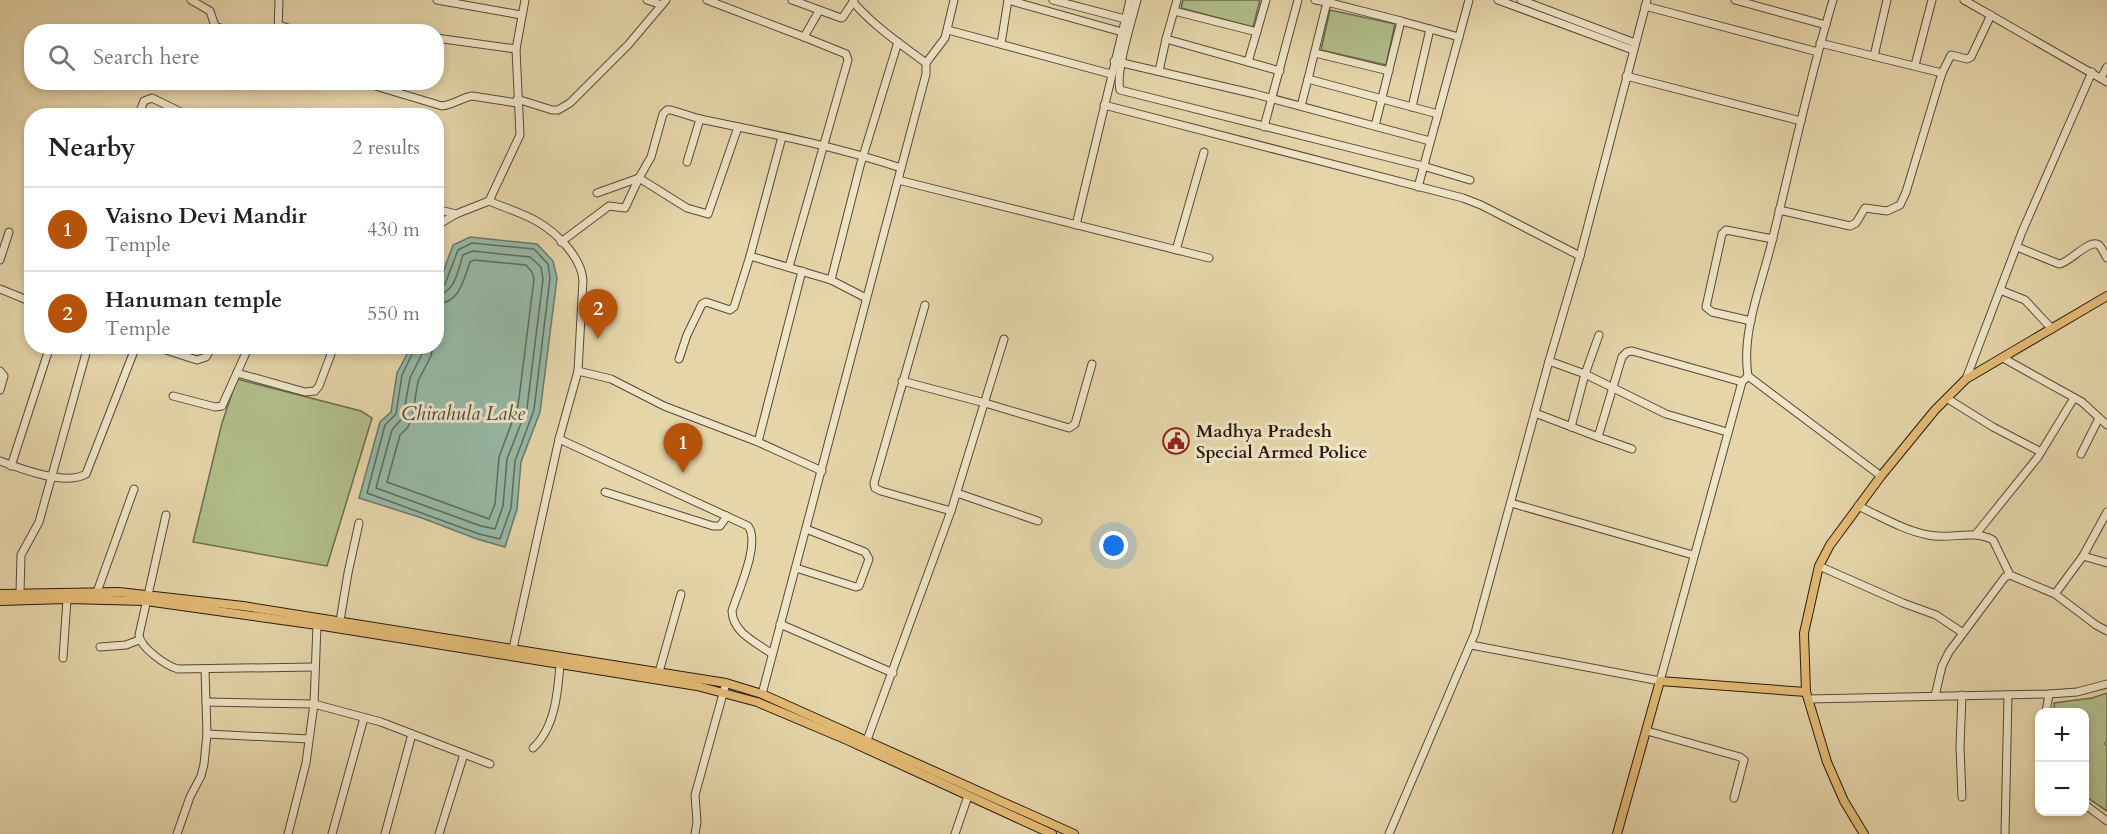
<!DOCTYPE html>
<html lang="en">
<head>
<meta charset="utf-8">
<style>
	body { margin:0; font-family:Cardo,serif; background:#f6f6f6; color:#222 }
	.controls { position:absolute; right:18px; bottom:18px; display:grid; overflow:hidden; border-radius:12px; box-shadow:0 3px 9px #0003 }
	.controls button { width:54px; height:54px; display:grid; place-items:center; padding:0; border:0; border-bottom:2px solid #e0e0e0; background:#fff; color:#222; font:30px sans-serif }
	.you { position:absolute; left:1114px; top:546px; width:21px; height:21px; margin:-15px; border:4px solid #fff; border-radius:50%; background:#1a73e8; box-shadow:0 0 0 9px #1a73e833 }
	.badge { display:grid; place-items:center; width:39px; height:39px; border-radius:50%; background:#b45309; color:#fff; font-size:20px; font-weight:700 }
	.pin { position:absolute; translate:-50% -50px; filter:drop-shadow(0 2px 3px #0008) }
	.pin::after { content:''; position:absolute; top:32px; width:21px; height:18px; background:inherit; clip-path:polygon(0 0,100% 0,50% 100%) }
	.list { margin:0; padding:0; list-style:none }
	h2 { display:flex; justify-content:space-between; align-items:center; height:78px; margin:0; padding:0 24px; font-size:26px }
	h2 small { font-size:20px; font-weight:400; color:#767676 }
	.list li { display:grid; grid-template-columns:39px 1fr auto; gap:18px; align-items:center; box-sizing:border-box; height:84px; padding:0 24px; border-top:2px solid #e0e0e0 }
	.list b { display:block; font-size:22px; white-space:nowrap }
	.list p { margin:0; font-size:20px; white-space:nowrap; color:#767676 }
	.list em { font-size:20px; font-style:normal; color:#767676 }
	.icon { flex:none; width:33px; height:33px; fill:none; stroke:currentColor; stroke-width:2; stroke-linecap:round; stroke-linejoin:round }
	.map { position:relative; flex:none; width:2107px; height:834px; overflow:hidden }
	.search { position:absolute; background:#fff; box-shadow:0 3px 9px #0003; left:24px; top:24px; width:420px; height:66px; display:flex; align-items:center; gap:15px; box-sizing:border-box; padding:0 21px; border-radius:24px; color:#767676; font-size:22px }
	.panel { position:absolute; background:#fff; box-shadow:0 3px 9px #0003; left:24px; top:108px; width:420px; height:246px; border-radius:24px }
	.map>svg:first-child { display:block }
	.green { fill:#b0be8b; stroke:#6c6c4e; stroke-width:1.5 }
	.water { fill:#96b9a6; stroke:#6a796a; stroke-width:1.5 }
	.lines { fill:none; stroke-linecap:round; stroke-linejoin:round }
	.shore { stroke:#60695b; stroke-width:1.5 }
	.minor-casing { stroke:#584836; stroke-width:9 }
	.major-casing { stroke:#291910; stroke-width:10 }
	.minor { stroke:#eee4c7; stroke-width:7 }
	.major { stroke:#e2ba74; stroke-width:8 }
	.labels { text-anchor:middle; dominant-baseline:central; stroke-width:6; stroke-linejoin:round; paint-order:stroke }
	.poi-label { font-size:18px; font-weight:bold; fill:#291910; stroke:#eee4c7; text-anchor:start }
	.water-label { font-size:20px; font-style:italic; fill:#4a493d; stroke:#eee4c7 }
</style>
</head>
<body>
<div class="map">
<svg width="2107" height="834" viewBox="0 0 2107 834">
	<rect width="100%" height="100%" fill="#e5d5a9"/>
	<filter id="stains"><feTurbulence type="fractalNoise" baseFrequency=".00333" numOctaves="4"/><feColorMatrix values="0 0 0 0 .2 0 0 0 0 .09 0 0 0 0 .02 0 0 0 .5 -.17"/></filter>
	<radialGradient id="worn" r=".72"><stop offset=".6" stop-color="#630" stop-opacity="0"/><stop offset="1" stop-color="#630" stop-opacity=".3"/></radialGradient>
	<g class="green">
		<polygon points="1183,0 1260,0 1253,27 1181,8"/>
		<polygon points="1330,10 1395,24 1386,65 1321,50"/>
		<polygon points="237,379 361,411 372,418 327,566 193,542 222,423"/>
		<polygon points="2107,693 2107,741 2105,744 2107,746 2107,811 2085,796 2084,712 2054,712 2054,703 2092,698"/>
	</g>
	<polygon class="water" points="470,237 537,244 553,261 557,278 540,412 521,462 517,509 505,547 477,539 422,518 359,498 380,422 391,412 397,373 411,347 436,346 437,289 453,245"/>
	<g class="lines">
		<g class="shore">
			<polyline points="416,346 402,375 396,414 385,425 367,493 479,534 500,539 511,508 515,461 534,410 550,278 548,264 534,249 472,243 458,250 445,284 436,288"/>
			<path d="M424,346L422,354L410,378L403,417L392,430L376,488L481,526L495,529L503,506L507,459L527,408L543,279L541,267L530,257L473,251L463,255C458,270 455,294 436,295"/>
			<path d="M433,346L431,356L418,381L412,418L408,427L400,435L387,482L489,519L495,504L499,457L518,406L534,279L532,272L526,265L474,260L470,262C463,281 460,303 436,304"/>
		</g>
		<g class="minor-casing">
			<g id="minor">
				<polyline points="191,0 210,11 215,26 230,32"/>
				<polyline points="437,0 521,15"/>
				<polyline points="647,0 662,5"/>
				<polyline points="707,0 804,37 819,11"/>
				<polyline points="792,0 841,18 843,17 853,2"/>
				<path d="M854,0L853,2C874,26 900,44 926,63"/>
				<polyline points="1008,0 1122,32"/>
				<polyline points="1053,0 1125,19"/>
				<path d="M1137,0C1132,20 1115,73 1120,90L1423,166L1470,180"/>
				<polyline points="1177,0 1166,39 1280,71"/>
				<polyline points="1315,0 1327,2 1308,79 1438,114"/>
				<polyline points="1498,0 1633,50"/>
				<polyline points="1521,0 1635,43"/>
				<polyline points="1735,0 1826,25"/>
				<path d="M1833,0C1809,79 1792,161 1772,241C1762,284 1741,331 1748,376L1881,476"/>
				<polyline points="1964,0 2107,82"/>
				<polyline points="1327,2 1401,21"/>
				<polyline points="1645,6 1818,52"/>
				<polyline points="1174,11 1257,32"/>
				<polyline points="279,25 299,32"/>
				<polyline points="948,30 1111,74"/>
				<polyline points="278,32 279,0"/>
				<polyline points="436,38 516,49"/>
				<polyline points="1001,44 1008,0"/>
				<polyline points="1315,53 1389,71"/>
				<polyline points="1874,56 1887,0"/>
				<polyline points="1114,61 1255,94 1430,141"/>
				<polyline points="1248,62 1266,0"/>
				<polyline points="1915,65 1932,0"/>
				<polyline points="1159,71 1166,39"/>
				<polyline points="1942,73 1951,55 1967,59 1971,57 1991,15"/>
				<polyline points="1626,76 1801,121"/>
				<polyline points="2101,78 2107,67"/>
				<path d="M362,82L442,106C453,105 461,98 472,96L517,103"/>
				<polyline points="517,99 552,110 558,110 570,103 628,45 666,0"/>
				<polyline points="1104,105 1463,198 1481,205 1580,256"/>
				<polyline points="1301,106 1308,79"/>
				<polyline points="1412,107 1430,29"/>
				<polyline points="138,116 144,101 152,98 189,116"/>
				<polyline points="700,119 671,110 667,110 663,114 651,157 639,178 687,208 708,214 738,127"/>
				<polyline points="1375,126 1401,21 1459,37"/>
				<polyline points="1264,127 1298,0"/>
				<path d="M687,162L700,119C767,133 835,146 901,168"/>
				<polyline points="898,180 1209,258"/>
				<polyline points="1418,187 1469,0"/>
				<polyline points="597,193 639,178"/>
				<path d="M489,201C505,208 523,213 538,222C557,233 581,257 583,280L578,371"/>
				<polyline points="436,209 456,214"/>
				<polyline points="1779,210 1850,226 1856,223 1865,208 1887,211 1900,205 1906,192 1942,73 1820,43"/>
				<polyline points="1076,225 1130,0"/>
				<polyline points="436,226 456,214 489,201 520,135 516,49 525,0"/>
				<polyline points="561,242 609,206 625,208 639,178"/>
				<path d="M2017,247L2059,264C2070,263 2089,238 2099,245C2102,248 2105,255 2107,258"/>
				<polyline points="1176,250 1204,152"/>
				<polyline points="750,256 782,137"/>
				<polyline points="0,260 9,232"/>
				<polyline points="789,267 848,60 846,54 804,37"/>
				<polyline points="831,280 860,166 898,42"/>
				<polyline points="0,289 32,302"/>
				<polyline points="2000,290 2025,300 2052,329"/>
				<polyline points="29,301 32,292"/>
				<polyline points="1751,321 1712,312 1706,307 1722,234 1726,230 1773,239"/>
				<polyline points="153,346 197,360 206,357 212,346"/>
				<polyline points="2003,358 2082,402 2107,425"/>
				<polyline points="679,359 687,335 702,304 706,302 730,310 734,307 750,256 831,280 866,298"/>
				<polyline points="1549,361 1585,374 1666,414 1727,432"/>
				<polyline points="0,371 4,376 0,390"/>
				<polyline points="237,373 305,392 315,391 319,386 334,346"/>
				<polyline points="1966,379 2022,232 2092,72"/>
				<polyline points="902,381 985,403 1069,428 1075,424 1092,364"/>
				<polyline points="173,396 215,407 222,406 249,346"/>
				<polyline points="1948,399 1993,427 2041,452"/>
				<polyline points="1535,413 1598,437"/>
				<polyline points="1571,427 1585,374 1599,335"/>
				<path d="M559,439L748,526C761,543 738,591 732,611C733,633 756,642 772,654"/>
				<polyline points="758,442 802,271"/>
				<polyline points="1632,449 1598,437 1622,357 1627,352 1632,351 1742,382"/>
				<polyline points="2081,454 2099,418"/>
				<path d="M0,461C21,469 66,486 86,474L136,346"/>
				<polyline points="11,466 50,346"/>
				<polyline points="605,492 713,526 720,526 727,516"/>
				<polyline points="957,493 1038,521"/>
				<polyline points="1511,503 1693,555"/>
				<path d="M1858,506C1880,516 1903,530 1928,535C1950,540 1972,529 1993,540L2010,575"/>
				<polyline points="951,511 1004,339"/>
				<path d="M166,515L139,635C140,647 166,666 178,669L314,667"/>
				<polyline points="1976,534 2038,457 2074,398"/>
				<polyline points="2083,556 2107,563"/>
				<polyline points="1819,566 1903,603 1936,615 1963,633"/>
				<polyline points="796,568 856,587 859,586 869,559 865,552 806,529"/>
				<polyline points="97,592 134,489"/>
				<polyline points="20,593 21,555 39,522 88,346"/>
				<polyline points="2055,594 2083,556 2107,512"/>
				<polyline points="340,621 348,573 359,523"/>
				<polyline points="780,624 893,673"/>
				<polyline points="317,625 314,704 381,722 490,764"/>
				<polyline points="1471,645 1660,681 1742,382 1748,376"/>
				<polyline points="100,647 126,645 139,640"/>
				<polyline points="512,653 559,439 578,371 611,379 664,406 758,442 822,471"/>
				<polyline points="63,658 67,599"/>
				<polyline points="659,672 681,594"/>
				<polyline points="762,694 926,74 926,63 945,38 954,0"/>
				<polyline points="1962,695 1960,747 1962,797"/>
				<polyline points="1935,696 1942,666 1949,652 2005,577 2010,575 2055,594 2096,625 2107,631"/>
				<polyline points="1809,699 2049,694 2077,692 2107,684"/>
				<polyline points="206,702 314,704 306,763 288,834"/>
				<polyline points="2046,712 2049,694"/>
				<polyline points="1647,731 1740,757 1744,760 1734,798"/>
				<polyline points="207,734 309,739"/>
				<polyline points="867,740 951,511 881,491 875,488 874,483 925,305"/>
				<path d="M533,748C555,728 558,692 560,664"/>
				<polyline points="2084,804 2107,821"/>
				<polyline points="177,834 190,797 201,776 204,764 207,734 205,669"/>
				<polyline points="332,834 364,718"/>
				<polyline points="385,834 412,734"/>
				<polyline points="439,834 464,754"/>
				<polyline points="695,834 697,822 695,795 726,683"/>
				<polyline points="955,834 968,796"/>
				<polyline points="1389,834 1475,633 1549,361 1580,256 1647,0"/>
				<polyline points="2005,834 2008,695"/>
			</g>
		</g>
		<g class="major-casing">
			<g id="major">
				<polyline points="0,594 119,592 243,606 726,683 762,694 1074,834"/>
				<polyline points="0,601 67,599 146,601 317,625 697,686 757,702 847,740 1052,834"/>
				<polyline points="1617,834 1660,681 1806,692"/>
				<polyline points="1864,834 1844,801 1827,762 1806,692 1804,633 1819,566 1830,545 1881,476 1935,410 1966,379 2107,296"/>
			</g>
		</g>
		<use href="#minor" class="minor"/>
		<use href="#major" class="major"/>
	</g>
	<defs>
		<g id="civic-ring" transform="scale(1.35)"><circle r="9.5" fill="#eee4c7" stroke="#8f2418" stroke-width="1.5"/><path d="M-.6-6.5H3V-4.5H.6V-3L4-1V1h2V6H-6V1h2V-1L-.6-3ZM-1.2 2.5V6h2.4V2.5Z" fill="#8f2418"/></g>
	</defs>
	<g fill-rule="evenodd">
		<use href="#civic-ring" x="1176" y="441"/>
	</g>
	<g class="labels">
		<g class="poi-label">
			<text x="1196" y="431">Madhya Pradesh<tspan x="1196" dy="21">Special Armed Police</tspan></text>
		</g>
		<g class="water-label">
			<text x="463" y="413">Chirahula Lake</text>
		</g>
	</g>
	<rect width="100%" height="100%" filter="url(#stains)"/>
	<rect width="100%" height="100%" fill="url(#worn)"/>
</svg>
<div class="controls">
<button>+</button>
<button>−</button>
</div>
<div class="you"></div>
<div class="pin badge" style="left:683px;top:473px">1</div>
<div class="pin badge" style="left:598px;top:339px">2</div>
<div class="search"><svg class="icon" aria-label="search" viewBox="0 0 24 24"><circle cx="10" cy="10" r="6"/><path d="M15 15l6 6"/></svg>Search here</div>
<section class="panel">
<h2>Nearby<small>2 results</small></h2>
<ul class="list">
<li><span class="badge">1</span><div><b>Vaisno Devi Mandir</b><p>Temple</p></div><em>430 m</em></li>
<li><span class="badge">2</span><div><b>Hanuman temple</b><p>Temple</p></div><em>550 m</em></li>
</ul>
</section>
</div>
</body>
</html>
